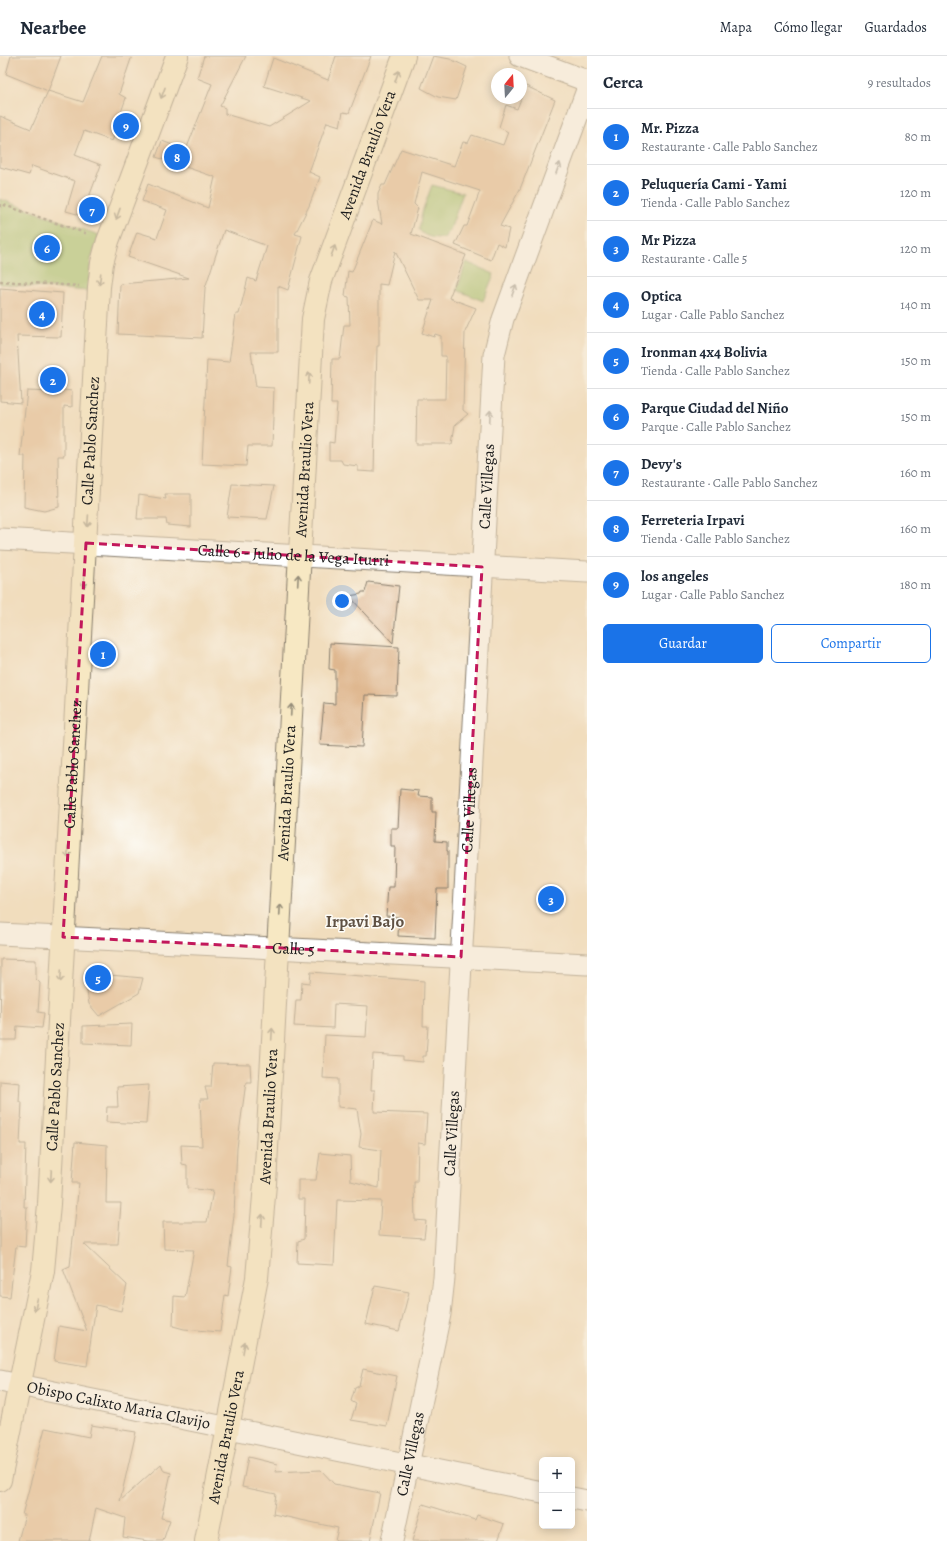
<!DOCTYPE html>
<html lang="es">
<head>
<meta charset="utf-8">
<style>
	body { margin:0; font-family:Alegreya,serif; background:#f2f2f3; color:#1f2937 }
	.controls { position:absolute; right:12px; bottom:12px; display:grid; overflow:hidden; border-radius:6px; box-shadow:0 2px 10px #0003 }
	.controls button { width:36px; height:36px; display:grid; place-items:center; padding:0; border:0; border-bottom:1px solid #e0e1e3; background:#fff; color:#1f2937; font:20px sans-serif }
	.compass { position:absolute; left:491px; top:12px; width:36px; height:36px; border-radius:50%; background:#fff; box-shadow:0 2px 10px #0003; rotate:18deg }
	.you { position:absolute; left:342px; top:545px; width:14px; height:14px; margin:-10px; border:3px solid #fff; border-radius:50%; background:#1a73e8; box-shadow:0 0 0 6px #1a73e833 }
	.badge { display:grid; place-items:center; width:26px; height:26px; border-radius:50%; background:#1a73e8; color:#fff; font-size:13px; font-weight:700 }
	.pin { position:absolute; translate:-50% -50%; border:2px solid #fff; box-shadow:0 1px 4px #0006 }
	.list { margin:0; padding:0; list-style:none }
	h2 { display:flex; justify-content:space-between; align-items:center; height:52px; margin:0; padding:0 16px; font-size:17px }
	h2 small { font-size:13px; font-weight:400; color:#747a83 }
	.list li { display:grid; grid-template-columns:26px 1fr auto; gap:12px; align-items:center; box-sizing:border-box; height:56px; padding:0 16px; border-top:1px solid #e0e1e3 }
	.list b { display:block; font-size:15px; white-space:nowrap }
	.list p { margin:0; font-size:13px; white-space:nowrap; color:#747a83 }
	.list em { font-size:13px; font-style:normal; color:#747a83 }
	.actions { display:flex; gap:8px; padding:12px 16px }
	.actions a { flex:1; padding:9px 0; border:1px solid #1a73e8; border-radius:6px; text-align:center; font-size:14px; color:#1a73e8 }
	.actions .main { background:#1a73e8; color:#fff }
	.map { position:relative; flex:none; width:587px; height:1485px; overflow:hidden }
	header { display:flex; align-items:center; gap:24px; box-sizing:border-box; height:56px; padding:0 20px; background:#fff; border-bottom:1px solid #e0e1e3 }
	header strong { font-size:19px }
	nav { display:flex; gap:22px; margin-inline-start:auto; font-size:14px }
	main { display:flex }
	aside { flex:1; background:#fff }
	.map>svg:first-child { display:block }
	.green { fill:#9ac06b; stroke:#5b6e44 }
	.building { fill:#dfb78f }
	.lines { fill:none; stroke-linecap:round; stroke-linejoin:round }
	.street-casing { stroke:#867c6c; stroke-width:23 }
	.secondary-casing { stroke:#867c6c; stroke-width:24 }
	.path { stroke:#867c6c; stroke-width:2.5; stroke-dasharray:3 3; stroke-linecap:butt }
	.street { stroke:#fff; stroke-width:21 }
	.secondary { stroke:#f7e8c3; stroke-width:22 }
	.oneway { stroke:#948c78 }
	.oneway2 { stroke:#999 }
	.marked { fill:none; stroke:#c2185b; stroke-width:3; stroke-dasharray:8 5; stroke-linejoin:round }
	.labels { text-anchor:middle; dominant-baseline:central; stroke-width:3; stroke-linejoin:round; paint-order:stroke }
	.street-label { font-size:16px; fill:#1c1c1c; stroke:#fdfcf7 }
	.neighbourhood-label { font-size:17px; font-weight:bold; fill:#605244; stroke:#fdfcf7 }
</style>
</head>
<body>
<header>
<strong>Nearbee</strong>
<nav><a>Mapa</a><a>Cómo llegar</a><a>Guardados</a></nav>
</header>
<main>
<div class="map">
<svg width="587" height="1485" viewBox="0 0 587 1485">
	<rect width="100%" height="100%" fill="#fdfcf7"/>
	<filter id="ink" filterUnits="userSpaceOnUse"><feTurbulence type="fractalNoise" baseFrequency=".025" numOctaves="2"/><feDisplacementMap in="SourceGraphic" scale="8" xChannelSelector="R" yChannelSelector="G"/><feConvolveMatrix kernelMatrix="1 2 1 2 8 2 1 2 1" color-interpolation-filters="sRGB"/></filter>
	<filter id="wash" filterUnits="userSpaceOnUse"><feTurbulence type="fractalNoise" baseFrequency=".012" numOctaves="4" result="noise"/><feDisplacementMap in="SourceGraphic" scale="16" xChannelSelector="R" yChannelSelector="G"/><feGaussianBlur stdDeviation="0.9" result="paint"/><feColorMatrix in="noise" values="0 0 0 0 0 0 0 0 0 0 0 0 0 0 0 0 0 1.4 0 .05"/><feComposite in="paint" operator="in"/></filter>
	<g filter="url(#wash)">
		<rect width="100%" height="100%" fill="#f1ddbd"/>
		<g class="green">
			<path d="M432,129L463,137L450,174L444,182C434,182 426,182 419,174L422,156Z"/>
			<polygon points="0,143 99,179 91,204 88,235 0,228"/>
			<polygon points="466,206 494,218 483,245 457,234"/>
		</g>
		<g id="blocks">
			<g class="building">
				<polygon points="11,0 61,0 48,35 6,18"/>
				<polygon points="102,0 132,0 119,38 126,42 120,59 133,65 128,79 116,75 112,85 84,75 75,99 101,109 89,141 101,147 95,163 66,155 75,125 32,110 29,119 0,111 0,60 31,73 48,35 83,46"/>
				<polygon points="204,0 246,0 220,50 225,52 225,58 269,71 311,45 264,30 273,2 328,24 336,0 371,0 349,57 343,56 340,70 327,66 309,116 320,121 309,150 295,178 302,180 288,234 278,230 278,296 251,296 256,331 274,332 272,390 248,390 246,410 202,408 207,304 229,306 236,258 239,258 248,222 256,225 267,190 224,174 205,232 202,282 118,278 120,228 189,222 128,201 137,176 157,182 167,154 142,145 148,128 208,152 215,121 156,101 162,85 186,94 212,28 197,22"/>
				<polygon points="433,0 450,3 467,11 456,44 438,41 421,32"/>
				<polygon points="526,30 555,44 520,133 500,170 509,173 505,191 497,187 491,204 455,189 464,170 467,170 480,135 422,116 414,148 418,152 411,178 466,199 449,242 476,252 465,276 463,354 468,358 455,369 452,388 416,388 417,343 445,343 446,300 441,300 441,280 435,278 434,281 422,277 433,244 419,244 395,195 387,229 379,228 379,290 377,290 374,416 358,415 358,410 343,408 341,404 329,404 329,386 334,387 337,348 331,348 332,303 340,303 344,269 350,269 349,241 345,240 348,215 352,216 373,164 382,168 378,144 378,138 382,129 385,129 401,93 454,110 463,86 468,87 472,79 503,89 508,76 499,71 506,49 517,53"/>
				<polygon points="0,232 63,237 61,281 17,280 21,347 0,345"/>
				<polygon points="55,333 72,335 72,351 64,350 64,400 58,400 59,451 44,455 24,451 25,400 20,400 27,335 53,336"/>
				<polygon points="232,428 274,430 267,463 227,461"/>
				<polygon points="165,438 191,438 191,471 167,469 166,463 137,463 139,439 166,443"/>
				<polygon points="368,526 399,530 393,587 349,540 361,538 362,536 365,536"/>
				<polygon points="330,587 399,591 397,640 365,639 362,691 320,689 324,647 335,648 335,614 329,613"/>
				<polygon points="400,733 419,735 418,740 432,741 432,756 436,756 435,785 447,786 447,795 448,795 448,833 437,833 435,882 398,880 399,861 386,860 388,831 394,831 395,790 391,790 391,772 398,772"/>
				<polygon points="1,903 36,904 36,923 40,927 38,956 44,957 42,972 17,970 16,984 0,984"/>
				<polygon points="311,916 424,925 423,970 428,970 426,1000 423,1000 423,1006 403,1004 403,1000 373,998 371,1034 375,1034 374,1056 427,1058 425,1088 418,1087 417,1126 414,1126 415,1164 426,1165 424,1182 379,1179 381,1145 337,1144 334,1209 297,1207 298,1185 304,1183 305,1143 298,1143 298,1124 316,1124 320,1097 350,1100 351,1125 379,1132 381,1094 359,1091 361,1078 357,1053 338,1051 338,1023 323,1022 325,979 366,981 368,950 334,948 333,972 294,970 296,944 301,944 302,926 310,927"/>
				<polygon points="84,917 121,920 143,922 139,937 99,960 89,948"/>
				<polygon points="132,968 131,989 83,987 83,970"/>
				<polygon points="213,1007 250,1008 251,1026 246,1026 237,1092 234,1159 228,1210 232,1211 228,1240 225,1239 220,1276 184,1273 173,1270 174,1240 185,1241 194,1194 164,1193 163,1166 207,1166 213,1135 187,1132 187,1109 182,1108 181,1089 202,1090 200,1043 208,1043 205,1031 211,1031"/>
				<polygon points="0,1025 20,1027 19,1046 22,1046 20,1088 26,1088 24,1151 27,1151 25,1191 16,1190 10,1241 0,1240"/>
				<polygon points="149,1029 146,1068 106,1066 107,1051 118,1051 117,1031"/>
				<polygon points="75,1086 107,1089 106,1147 121,1147 118,1188 84,1188 127,1229 121,1255 96,1249 87,1310 54,1305 59,1270 87,1275 63,1213 70,1210 79,1127 72,1127"/>
				<polygon points="375,1230 409,1236 399,1275 366,1268"/>
				<polygon points="363,1313 397,1320 387,1370 351,1364 356,1348 351,1345 355,1332 359,1330"/>
				<polygon points="91,1369 136,1376 120,1445 161,1408 164,1415 171,1417 161,1462 170,1464 163,1485 148,1485 123,1481 125,1462 96,1452 89,1485 18,1485 25,1459 22,1459 45,1372 89,1381"/>
				<polygon points="248,1401 277,1408 275,1416 321,1414 334,1428 380,1437 370,1485 335,1485 338,1472 273,1458 276,1438 242,1431"/>
				<polygon points="423,1448 475,1464 477,1459 504,1468 498,1485 412,1485"/>
			</g>
		</g>
	</g>
	<g filter="url(#ink)">
		<use href="#blocks" fill-opacity="0" stroke="#867c6c" stroke-width="1"/>
		<g class="lines">
			<g class="street-casing">
				<g id="street">
					<polyline points="520,0 587,25"/>
					<path id="s1" d="M0,483L587,516"/>
					<path id="s2" d="M0,878L587,908"/>
					<path id="s3" d="M0,1325L542,1436"/>
					<polyline points="572,1442 587,1445"/>
					<path id="s4" d="M392,1485L440,1258L444,1222L494,299L503,263L587,34"/>
				</g>
			</g>
			<g class="secondary-casing">
				<g id="secondary">
					<path id="s5" d="M0,1424L43,1215L49,1148L99,231L102,207L108,185L177,0"/>
					<path id="s6" d="M206,1485L257,1222L265,1128L313,263L321,225L404,0"/>
				</g>
			</g>
			<g class="path">
				<polyline points="0,151 1,148 88,178"/>
				<polyline points="0,225 79,230"/>
			</g>
			<use href="#street" class="street"/>
			<use href="#secondary" class="secondary"/>
		</g>
		<defs><path id="oneway-shaft" d="M-6 0H5M1.5-3L5.5 0L1.5 3" fill="none" stroke-width="1.6" stroke-linecap="round" stroke-linejoin="round"/></defs>
		<g class="oneway">
			<use href="#oneway-shaft" transform="translate(397 20) rotate(-70)"/>
			<use href="#oneway-shaft" transform="translate(163 37) rotate(110)"/>
			<use href="#oneway-shaft" transform="translate(118 158) rotate(110)"/>
			<use href="#oneway-shaft" transform="translate(333 195) rotate(-70)"/>
			<use href="#oneway-shaft" transform="translate(100 223) rotate(97)"/>
			<use href="#oneway-shaft" transform="translate(309 322) rotate(-87)"/>
			<use href="#oneway-shaft" transform="translate(88 465) rotate(94)"/>
			<use href="#oneway-shaft" transform="translate(298 524) rotate(-87)"/>
			<use href="#oneway-shaft" transform="translate(84 526) rotate(93)"/>
			<use href="#oneway-shaft" transform="translate(291 654) rotate(-87)"/>
			<use href="#oneway-shaft" transform="translate(68 796) rotate(93)"/>
			<use href="#oneway-shaft" transform="translate(280 854) rotate(-87)"/>
			<use href="#oneway-shaft" transform="translate(61 920) rotate(93)"/>
			<use href="#oneway-shaft" transform="translate(272 978) rotate(-87)"/>
			<use href="#oneway-shaft" transform="translate(51 1120) rotate(93)"/>
			<use href="#oneway-shaft" transform="translate(262 1164) rotate(-86)"/>
			<use href="#oneway-shaft" transform="translate(36 1249) rotate(102)"/>
			<use href="#oneway-shaft" transform="translate(244 1292) rotate(-79)"/>
		</g>
		<g class="oneway2">
			<use href="#oneway-shaft" transform="translate(558 112) rotate(-70)"/>
			<use href="#oneway-shaft" transform="translate(514 234) rotate(-70)"/>
			<use href="#oneway-shaft" transform="translate(490 360) rotate(-87)"/>
		</g>
	</g>
	<path d="M0 0H587V1485H0ZM86,487L482,511L461,901L63,881Z" fill="#f1ddbd" fill-opacity=".55" fill-rule="evenodd"/>
	<path class="marked" d="M86,487L482,511L461,901L63,881Z"/>
	<g class="labels">
		<g class="street-label">
			<text stroke="none"><textPath href="#s6" startOffset="1402">Avenida Braulio Vera</textPath></text>
			<text stroke="none"><textPath href="#s5" startOffset="1045">Calle Pablo Sanchez</textPath></text>
			<text stroke="none"><textPath href="#s6" startOffset="1078">Avenida Braulio Vera</textPath></text>
			<text stroke="none"><textPath href="#s4" startOffset="1061">Calle Villegas</textPath></text>
			<text stroke="none"><textPath href="#s1" startOffset="294">Calle 6 - Julio de la Vega Iturri</textPath></text>
			<text stroke="none"><textPath href="#s5" startOffset="721">Calle Pablo Sanchez</textPath></text>
			<text stroke="none"><textPath href="#s6" startOffset="754">Avenida Braulio Vera</textPath></text>
			<text stroke="none"><textPath href="#s4" startOffset="737">Calle Villegas</textPath></text>
			<text stroke="none"><textPath href="#s2" startOffset="294">Calle 5</textPath></text>
			<text stroke="none"><textPath href="#s5" startOffset="398">Calle Pablo Sanchez</textPath></text>
			<text stroke="none"><textPath href="#s6" startOffset="430">Avenida Braulio Vera</textPath></text>
			<text stroke="none"><textPath href="#s4" startOffset="413">Calle Villegas</textPath></text>
			<text stroke="none"><textPath href="#s3" startOffset="121">Obispo Calixto Maria Clavijo</textPath></text>
			<text stroke="none"><textPath href="#s6" startOffset="106">Avenida Braulio Vera</textPath></text>
			<text stroke="none"><textPath href="#s4" startOffset="89">Calle Villegas</textPath></text>
		</g>
		<g class="neighbourhood-label">
			<text x="365" y="865">Irpavi Bajo</text>
		</g>
	</g>
</svg>
<div class="controls">
<button>+</button>
<button>−</button>
</div>
<svg class="compass" viewBox="-18 -18 36 36"><path d="M0-13l5 13h-10z" fill="#e53935"/><path d="M0 13l5-13h-10z" fill="#747a83"/></svg>
<div class="you"></div>
<div class="pin badge" style="left:103px;top:598px">1</div>
<div class="pin badge" style="left:53px;top:324px">2</div>
<div class="pin badge" style="left:551px;top:843px">3</div>
<div class="pin badge" style="left:42px;top:258px">4</div>
<div class="pin badge" style="left:98px;top:922px">5</div>
<div class="pin badge" style="left:47px;top:192px">6</div>
<div class="pin badge" style="left:92px;top:154px">7</div>
<div class="pin badge" style="left:177px;top:101px">8</div>
<div class="pin badge" style="left:126px;top:70px">9</div>
</div>
<aside>
<h2>Cerca<small>9 resultados</small></h2>
<ul class="list">
<li><span class="badge">1</span><div><b>Mr. Pizza</b><p>Restaurante · Calle Pablo Sanchez</p></div><em>80 m</em></li>
<li><span class="badge">2</span><div><b>Peluquería Cami - Yami</b><p>Tienda · Calle Pablo Sanchez</p></div><em>120 m</em></li>
<li><span class="badge">3</span><div><b>Mr Pizza</b><p>Restaurante · Calle 5</p></div><em>120 m</em></li>
<li><span class="badge">4</span><div><b>Optica</b><p>Lugar · Calle Pablo Sanchez</p></div><em>140 m</em></li>
<li><span class="badge">5</span><div><b>Ironman 4x4 Bolivia</b><p>Tienda · Calle Pablo Sanchez</p></div><em>150 m</em></li>
<li><span class="badge">6</span><div><b>Parque Ciudad del Niño</b><p>Parque · Calle Pablo Sanchez</p></div><em>150 m</em></li>
<li><span class="badge">7</span><div><b>Devy's</b><p>Restaurante · Calle Pablo Sanchez</p></div><em>160 m</em></li>
<li><span class="badge">8</span><div><b>Ferreteria Irpavi</b><p>Tienda · Calle Pablo Sanchez</p></div><em>160 m</em></li>
<li><span class="badge">9</span><div><b>los angeles</b><p>Lugar · Calle Pablo Sanchez</p></div><em>180 m</em></li>
</ul>
<div class="actions"><a class="main">Guardar</a><a>Compartir</a></div>
</aside>
</main>
</body>
</html>
